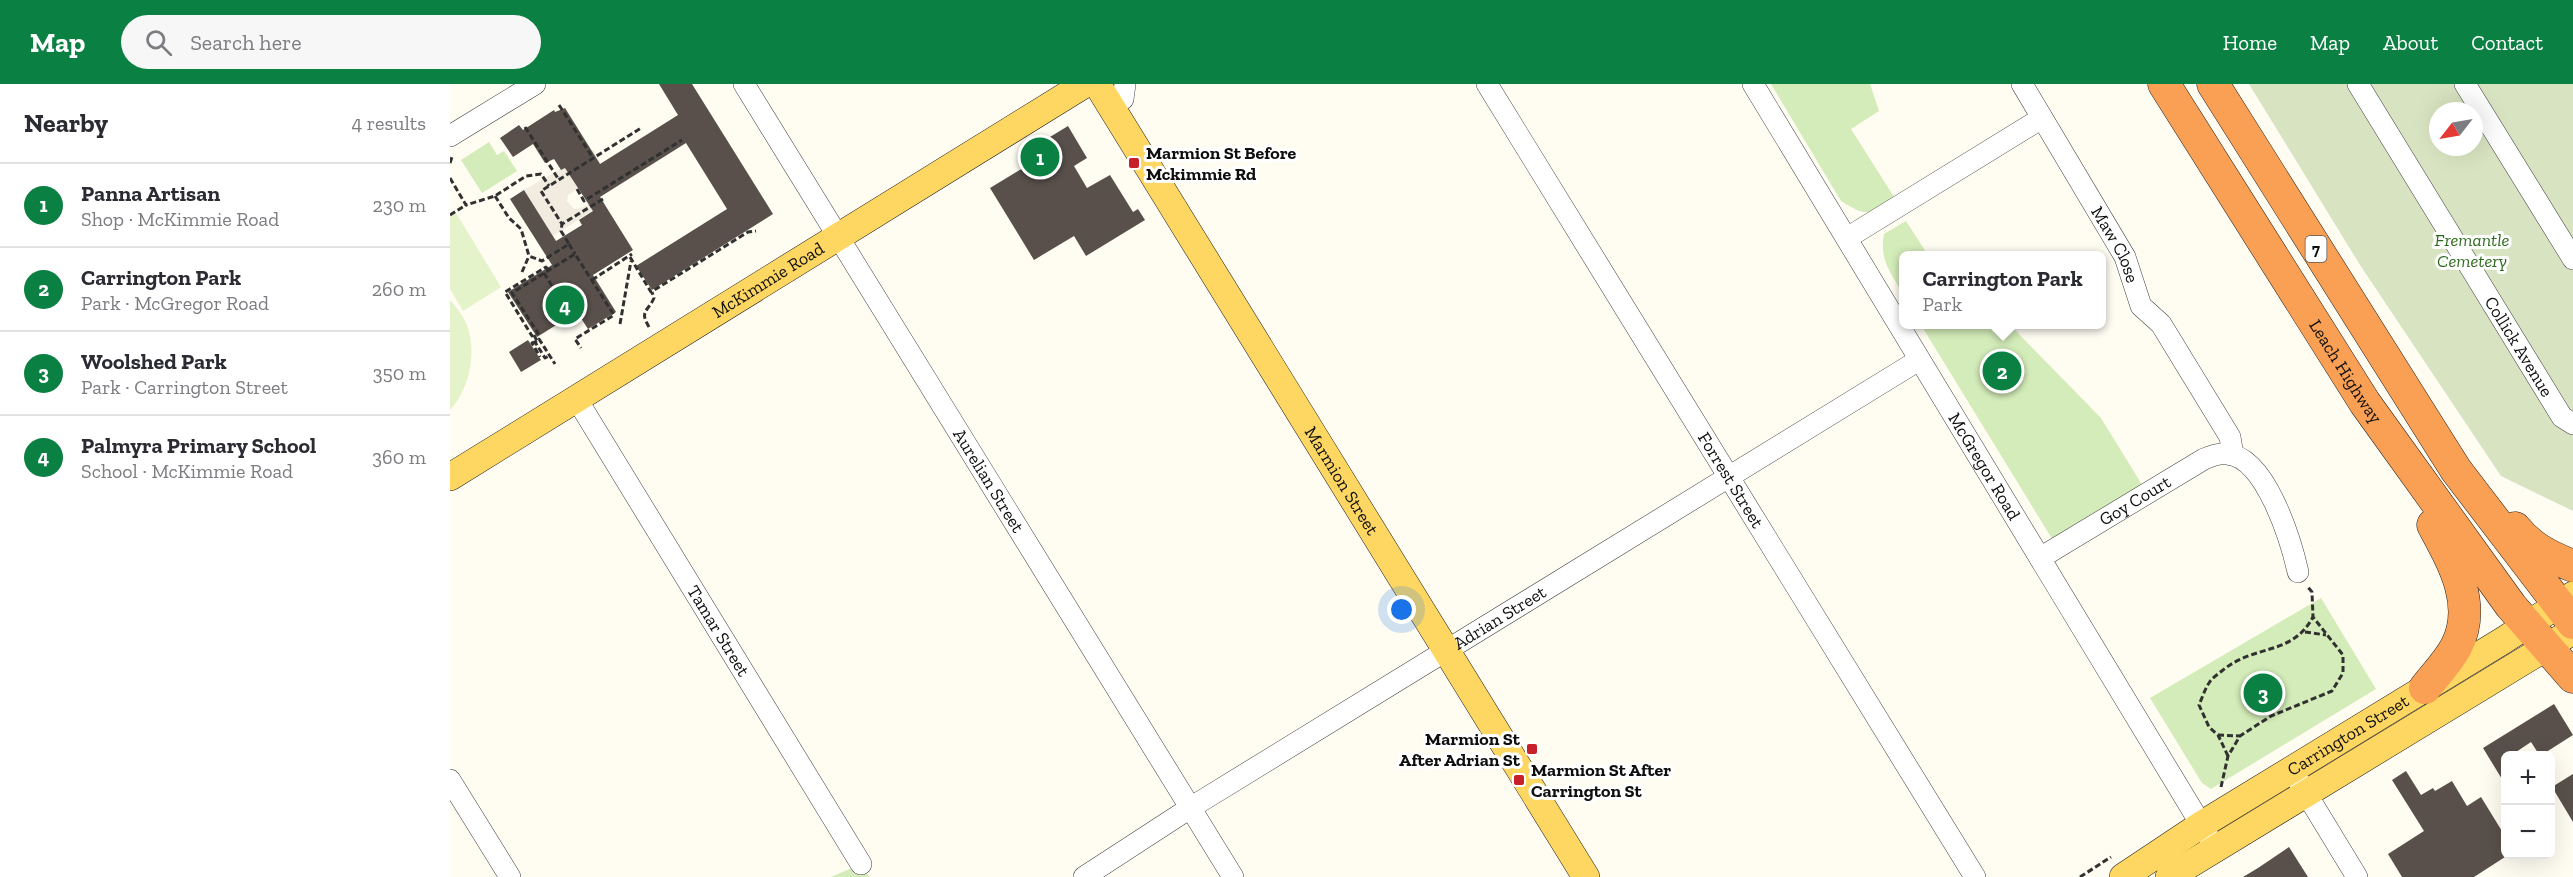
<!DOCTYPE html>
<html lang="en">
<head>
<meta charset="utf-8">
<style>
	body { margin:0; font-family:"Zilla Slab",serif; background:#f7f7f7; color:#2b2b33 }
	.controls { position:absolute; right:18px; bottom:18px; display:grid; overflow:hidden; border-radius:9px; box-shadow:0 6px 24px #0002 }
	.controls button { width:54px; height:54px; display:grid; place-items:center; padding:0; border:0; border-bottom:2px solid #e1e1e2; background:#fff; color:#2b2b33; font:30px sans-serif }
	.compass { position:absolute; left:1979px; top:18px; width:54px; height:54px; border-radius:50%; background:#fff; box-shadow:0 6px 24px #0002; rotate:239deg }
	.you { position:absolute; left:952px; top:526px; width:21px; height:21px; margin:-15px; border:4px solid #fff; border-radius:50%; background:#1a73e8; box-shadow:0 0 0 9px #1a73e833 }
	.badge { display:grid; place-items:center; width:39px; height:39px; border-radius:50%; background:#0b8043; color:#fff; font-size:20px; font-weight:700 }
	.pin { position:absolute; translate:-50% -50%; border:3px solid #fff; box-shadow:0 2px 6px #0006 }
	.popup { position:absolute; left:1449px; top:167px; width:207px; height:78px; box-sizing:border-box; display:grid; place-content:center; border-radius:9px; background:#fff; filter:drop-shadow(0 2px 4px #0005); font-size:20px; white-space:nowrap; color:#7c7c81 }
	.popup b { font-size:22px; color:#2b2b33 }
	.popup::after { content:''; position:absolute; left:50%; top:100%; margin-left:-12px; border:12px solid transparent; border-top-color:#fff }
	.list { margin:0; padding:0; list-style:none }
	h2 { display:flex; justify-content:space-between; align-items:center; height:78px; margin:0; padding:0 24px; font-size:26px }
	h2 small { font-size:20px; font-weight:400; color:#7c7c81 }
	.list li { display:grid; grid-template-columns:39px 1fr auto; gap:18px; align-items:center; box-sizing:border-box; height:84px; padding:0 24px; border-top:2px solid #e1e1e2 }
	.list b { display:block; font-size:22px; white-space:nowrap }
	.list p { margin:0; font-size:20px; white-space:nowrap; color:#7c7c81 }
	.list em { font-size:20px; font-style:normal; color:#7c7c81 }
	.icon { flex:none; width:33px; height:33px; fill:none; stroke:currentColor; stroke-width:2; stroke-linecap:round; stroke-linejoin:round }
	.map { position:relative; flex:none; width:2123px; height:793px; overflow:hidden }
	header { display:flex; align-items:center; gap:36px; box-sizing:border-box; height:84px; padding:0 30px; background:#0b8043; color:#fff }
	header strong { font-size:28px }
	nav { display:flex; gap:33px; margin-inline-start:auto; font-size:21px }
	.search { width:420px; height:54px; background:#f7f7f7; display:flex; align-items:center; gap:15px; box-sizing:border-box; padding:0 21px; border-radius:33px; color:#7c7c81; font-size:22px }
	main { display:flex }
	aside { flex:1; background:#fff }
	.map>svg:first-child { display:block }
	.green { fill:#d4ecb9 }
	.cemetery { fill:#d8e3c1; fill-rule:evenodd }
	.pitch { fill:#e5f3cb }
	.plaza { fill:#f1ecdf }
	.building { fill:#59504b }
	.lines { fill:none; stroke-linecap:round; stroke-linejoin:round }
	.minor-casing { stroke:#424242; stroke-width:22 }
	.major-casing { stroke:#202020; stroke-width:28 }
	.highway-casing { stroke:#202020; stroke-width:33 }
	.path { stroke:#313131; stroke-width:3; stroke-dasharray:6 3; stroke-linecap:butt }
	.minor { stroke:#fff; stroke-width:21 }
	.major { stroke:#fed763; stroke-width:27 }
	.highway { stroke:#faa055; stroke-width:32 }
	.poi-dot { fill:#c72029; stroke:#fff; stroke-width:2 }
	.labels { text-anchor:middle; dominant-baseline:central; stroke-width:6; stroke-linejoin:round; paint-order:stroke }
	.shield { fill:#fff; stroke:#575757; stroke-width:1.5 }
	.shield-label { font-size:16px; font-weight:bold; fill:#0f0f0f }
	.poi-label { font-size:18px; font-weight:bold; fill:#0f0f0f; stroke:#fff; text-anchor:start }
	.park-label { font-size:18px; font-style:italic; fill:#2d6b1c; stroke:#fff }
	.street-label { font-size:18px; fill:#0f0f0f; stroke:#fff }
</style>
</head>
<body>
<header>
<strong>Map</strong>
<div class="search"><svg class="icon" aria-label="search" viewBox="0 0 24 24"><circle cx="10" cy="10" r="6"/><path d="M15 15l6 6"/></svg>Search here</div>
<nav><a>Home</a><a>Map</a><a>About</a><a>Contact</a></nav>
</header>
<main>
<aside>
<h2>Nearby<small>4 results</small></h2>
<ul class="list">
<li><span class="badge">1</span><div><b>Panna Artisan</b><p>Shop · McKimmie Road</p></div><em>230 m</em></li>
<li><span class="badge">2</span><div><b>Carrington Park</b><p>Park · McGregor Road</p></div><em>260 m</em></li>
<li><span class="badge">3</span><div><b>Woolshed Park</b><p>Park · Carrington Street</p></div><em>350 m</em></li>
<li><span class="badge">4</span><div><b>Palmyra Primary School</b><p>School · McKimmie Road</p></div><em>360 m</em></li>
</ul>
</aside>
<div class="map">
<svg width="2123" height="793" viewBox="0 0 2123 793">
	<rect width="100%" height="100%" fill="#fffcf2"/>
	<g class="green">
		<path d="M1321,0H1420L1429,27L1401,45L1446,116C1421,131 1416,133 1391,117Z"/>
		<polygon points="39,58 47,71 54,67 67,87 32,109 11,76"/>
		<path d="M1456,137L1478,171L1453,172V210C1441,189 1429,176 1434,150Z"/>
		<polygon points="1471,241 1560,241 1651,334 1694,404 1604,458"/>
		<polygon points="1871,514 1926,605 1761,705 1752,699 1700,614"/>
		<polygon points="411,780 419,793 381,793"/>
	</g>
	<path class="cemetery" d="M1799,0H2123V427L2051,392L1910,181ZM1988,27H2024V63H1988Z"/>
	<g class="pitch">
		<polygon points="6,129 51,203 13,227 0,205 0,133"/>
		<path d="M0,216C9,226 18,238 20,252C25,277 17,308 0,326Z"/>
	</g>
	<polygon class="plaza" points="143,66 151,79 129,104 118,111 117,117 124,125 132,124 151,112 155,119 103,152 74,106"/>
	<g class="building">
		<polygon points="209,0 242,0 323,130 202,206 186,182 277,125 236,59 150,113 183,166 143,191 166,228 138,245 127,228 87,253 58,208 102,181 60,115 74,106 106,157 132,141 129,136 143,127 115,84 111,86 104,75 95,79 83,60 63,73 50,54 69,41 73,46 104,26 105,28 115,24 150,80 228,31"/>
		<polygon points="618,42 637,74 624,82 637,104 660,91 683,128 688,125 695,136 636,172 624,152 584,176 540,104 583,78 577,67"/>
		<polygon points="78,256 91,276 71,288 59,268"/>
		<polygon points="2104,620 2123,651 2090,672 2081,658 2060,672 2055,672 2055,700 2033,664"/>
		<polygon points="1956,687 1971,711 1983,704 1985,707 2002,697 2017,722 2031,713 2055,752 2055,773 2024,793 1952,793 1938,770 1974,747 1942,696"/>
		<polygon points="2123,690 2123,738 2102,703"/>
		<polygon points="1839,763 1858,793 1793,793 1808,784"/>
	</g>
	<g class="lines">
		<g class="minor-casing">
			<g id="minor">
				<path id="s1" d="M294,0L783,793"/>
				<path id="s2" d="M1037,0L1525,793"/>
				<path id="s3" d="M1303,0L1758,752"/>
				<path id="s4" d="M1572,0L1675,173L1691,222L1711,240L1780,353L1783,371"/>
				<path id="s5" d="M1908,0L2112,333L2123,340"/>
				<polyline points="2015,0 2123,175"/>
				<polyline points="673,15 675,0"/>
				<polyline points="0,52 85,0"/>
				<polyline points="1397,154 1592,34"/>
				<path id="s6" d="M126,314L411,780"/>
				<path id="s7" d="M1590,474L1754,375C1761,372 1770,369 1777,370C1816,373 1841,457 1848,488"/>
				<polyline points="0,696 60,793"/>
				<polyline points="1848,696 1907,793"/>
				<path id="s8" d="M634,793L740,724L1469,276"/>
			</g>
		</g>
		<g class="major-casing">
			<g id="major">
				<path id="s9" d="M647,0L1136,793"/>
				<path id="s10" d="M0,393L635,0"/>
				<path id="s11" d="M1673,793L1751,741L2054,556L2123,511"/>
				<polyline points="1719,793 2123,547"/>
			</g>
		</g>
		<g class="highway-casing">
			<g id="highway">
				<path id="s12" d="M1714,0L1915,319L2061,522L2123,593"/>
				<polyline points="1763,0 2006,386 2123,539"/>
				<path d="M2065,444C2080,463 2100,473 2123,482"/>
				<path d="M1975,604C1985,591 1998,578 2006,563C2028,521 2003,478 1983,441"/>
			</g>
		</g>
		<g class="path">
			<polyline points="109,21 143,74"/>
			<polyline points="75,43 109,96"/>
			<polyline points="0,79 2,73"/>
			<polyline points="0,94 16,121 45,112 76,92 91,90 99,102"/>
			<polyline points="127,105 134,117 232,56"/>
			<polyline points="45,112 59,134 71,145 79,172 92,177 119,160 111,147 112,140"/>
			<polyline points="153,115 112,140 91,107 191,44"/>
			<polyline points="0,131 16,121"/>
			<polyline points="119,160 125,170"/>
			<polyline points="180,173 201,208 298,148 306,147"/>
			<polyline points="98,186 96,183 55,208 82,252 88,249 62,209 125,170 164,231 125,255 131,264"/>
			<polyline points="72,188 79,172"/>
			<polyline points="94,189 102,202"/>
			<polyline points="142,196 182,170"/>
			<polyline points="170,240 181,177"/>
			<path d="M199,243C189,226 198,228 204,214L202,208"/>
			<polyline points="84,251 87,257 89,255 105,280"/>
			<polyline points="87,257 85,258 95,274 99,272"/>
			<polyline points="85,258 82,259 90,273"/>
			<polyline points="1855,548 1876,551"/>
			<polyline points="1768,651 1790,652"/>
			<path d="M1778,672L1768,651L1759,643L1749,621C1752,614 1755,605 1759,599C1762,594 1768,590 1773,586C1805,560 1842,572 1863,533"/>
			<polyline points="1771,703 1778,672 1790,652 1821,632 1882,607 1893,589 1893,571 1863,533 1862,508 1857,502"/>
			<polyline points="1630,793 1661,773"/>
		</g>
		<use href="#minor" class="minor"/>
		<use href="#major" class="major"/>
		<use href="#highway" class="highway"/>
	</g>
	<g class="poi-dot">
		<rect x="678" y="73" width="12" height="12" rx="3"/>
		<rect x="1076" y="659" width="12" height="12" rx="3"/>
		<rect x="1063" y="690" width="12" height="12" rx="3"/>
	</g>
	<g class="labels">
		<rect class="shield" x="1855.5" y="152" width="21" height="26" rx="4.5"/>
		<g class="shield-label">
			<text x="1866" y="165">7</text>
		</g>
		<g class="poi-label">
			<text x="696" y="69">Marmion St Before<tspan x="696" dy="21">Mckimmie Rd</tspan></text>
			<text x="1070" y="655" text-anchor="end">Marmion St<tspan x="1070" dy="21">After Adrian St</tspan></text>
			<text x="1081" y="686">Marmion St After<tspan x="1081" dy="21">Carrington St</tspan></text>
		</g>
		<g class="park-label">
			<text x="2022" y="156">Fremantle<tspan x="2022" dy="21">Cemetery</tspan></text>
		</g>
		<g class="street-label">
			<text stroke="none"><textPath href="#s4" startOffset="186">Maw Close</textPath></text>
			<text stroke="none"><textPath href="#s10" startOffset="374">McKimmie Road</textPath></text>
			<text stroke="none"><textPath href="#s5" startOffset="308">Collick Avenue</textPath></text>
			<text stroke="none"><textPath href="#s12" startOffset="340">Leach Highway</textPath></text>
			<text stroke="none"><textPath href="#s3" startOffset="447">McGregor Road</textPath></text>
			<text stroke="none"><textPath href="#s2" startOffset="465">Forrest Street</textPath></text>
			<text stroke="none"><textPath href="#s1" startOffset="466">Aurelian Street</textPath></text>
			<text stroke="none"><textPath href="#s9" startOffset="466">Marmion Street</textPath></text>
			<text stroke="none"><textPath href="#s7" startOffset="111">Goy Court</textPath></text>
			<text stroke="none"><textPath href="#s8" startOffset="490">Adrian Street</textPath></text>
			<text stroke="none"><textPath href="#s6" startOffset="273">Tamar Street</textPath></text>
			<text stroke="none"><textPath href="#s11" startOffset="266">Carrington Street</textPath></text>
		</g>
	</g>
</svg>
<div class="controls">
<button>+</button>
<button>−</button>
</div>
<svg class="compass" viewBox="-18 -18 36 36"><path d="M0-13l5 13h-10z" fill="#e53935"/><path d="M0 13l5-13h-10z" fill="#7c7c81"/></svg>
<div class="you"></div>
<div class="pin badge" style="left:590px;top:73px">1</div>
<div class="pin badge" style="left:1552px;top:287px">2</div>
<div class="popup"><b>Carrington Park</b>Park</div>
<div class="pin badge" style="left:1813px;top:609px">3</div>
<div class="pin badge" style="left:115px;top:221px">4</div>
</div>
</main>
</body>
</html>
